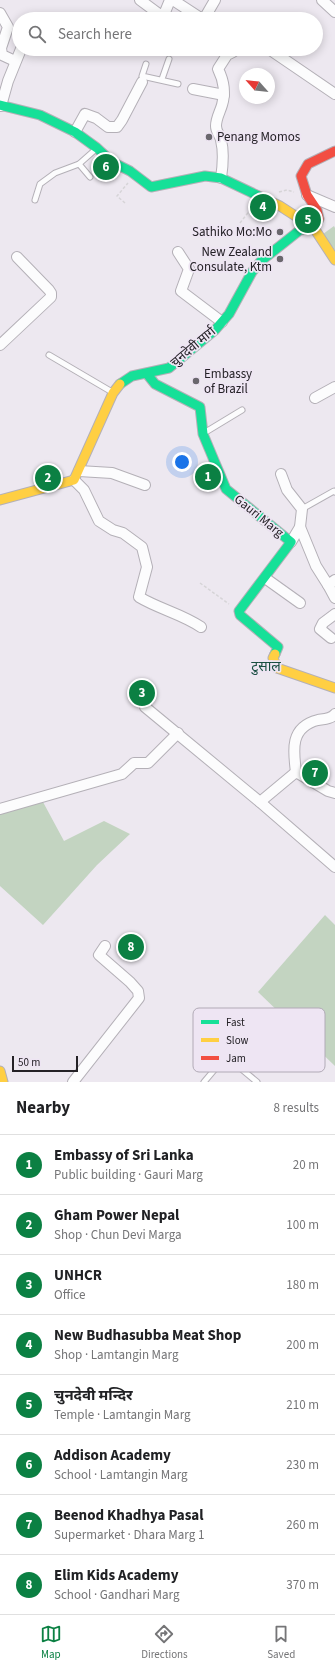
<!DOCTYPE html>
<html lang="en">
<head>
<meta charset="utf-8">
<style>
	body { margin:0; font-family:"Source Sans 3","Noto Sans Devanagari",sans-serif; background:#f6f6f6; color:#202124 }
	.compass { position:absolute; left:239px; top:68px; width:36px; height:36px; border-radius:50%; background:#fff; box-shadow:0 2px 10px #0003; rotate:297deg }
	.scale { position:absolute; left:12px; bottom:10px; width:66px; box-sizing:border-box; padding-left:4px; border:2px solid #242126; border-top:0; font-size:11px; line-height:14px; white-space:nowrap; color:#242126; -webkit-text-stroke:3px #eee5f3; paint-order:stroke }
	.you { position:absolute; left:182px; top:462px; width:14px; height:14px; margin:-10px; border:3px solid #fff; border-radius:50%; background:#1a73e8; box-shadow:0 0 0 6px #1a73e833 }
	.badge { display:grid; place-items:center; width:26px; height:26px; border-radius:50%; background:#0b8043; color:#fff; font-size:13px; font-weight:700 }
	.pin { position:absolute; translate:-50% -50%; border:2px solid #fff; box-shadow:0 1px 4px #0006 }
	.list { margin:0; padding:0; list-style:none }
	h2 { display:flex; justify-content:space-between; align-items:center; height:52px; margin:0; padding:0 16px; font-size:17px }
	h2 small { font-size:13px; font-weight:400; color:#757577 }
	.list li { display:grid; grid-template-columns:26px 1fr auto; gap:12px; align-items:center; box-sizing:border-box; height:60px; padding:0 16px; border-top:1px solid #e0e0e0 }
	.list b { display:block; font-size:15px; white-space:nowrap }
	.list p { margin:0; font-size:13px; white-space:nowrap; color:#757577 }
	.list em { font-size:13px; font-style:normal; color:#757577 }
	.icon { flex:none; width:22px; height:22px; fill:none; stroke:currentColor; stroke-width:2; stroke-linecap:round; stroke-linejoin:round }
	.map { position:relative; flex:none; width:335px; height:1082px; overflow:hidden }
	.search { position:absolute; background:#fff; box-shadow:0 2px 10px #0003; left:12px; right:12px; top:12px; height:44px; display:flex; align-items:center; gap:10px; box-sizing:border-box; padding:0 14px; border-radius:22px; color:#757577; font-size:15px }
	.sheet { height:532px; background:#fff }
	nav { display:flex; justify-content:space-around; align-items:center; box-sizing:border-box; height:56px; border-top:1px solid #e0e0e0; background:#fff; font-size:11px; color:#757577 }
	nav a { display:grid; justify-items:center; gap:2px }
	nav .on { color:#0b8043 }
	.map>svg:first-child { display:block }
	.green { fill:#c3d4c1 }
	.lines { fill:none; stroke-linecap:round; stroke-linejoin:round }
	.lane-casing { stroke:#b4b0b7; stroke-width:7 }
	.street-casing { stroke:#b4b0b7; stroke-width:12 }
	.fast-casing { stroke:#b4b0b7; stroke-width:11 }
	.slow-casing { stroke:#b4b0b7; stroke-width:11 }
	.jam-casing { stroke:#b4b0b7; stroke-width:11 }
	.path { stroke:#d6d4d7; stroke-width:1.5; stroke-dasharray:3 2; stroke-linecap:butt }
	.lane { stroke:#fcfcfd; stroke-width:5 }
	.street { stroke:#fcfcfd; stroke-width:10 }
	.fast { stroke:#16e098; stroke-width:9 }
	.slow { stroke:#ffcf43; stroke-width:9 }
	.jam { stroke:#f24e42; stroke-width:9 }
	.poi-dot { fill:#6a676d; stroke:#eee5f3; stroke-width:1.5 }
	.labels { text-anchor:middle; dominant-baseline:central; stroke-width:3.5; stroke-linejoin:round; paint-order:stroke }
	.poi-label { font-size:13px; fill:#242126; stroke:#eee5f3; text-anchor:start }
	.street-label { font-size:13px; fill:#242126; stroke:#eee5f3 }
	.neighbourhood-label { font-size:14px; fill:#194e41; stroke:#eee5f3 }
	.key { fill:#eee5f3; stroke:#b1aab6; stroke-width:1 }
	.key-label { font-size:11px; fill:#242126 }
</style>
</head>
<body>
<div class="map">
<svg width="335" height="1082" viewBox="0 0 335 1082">
	<rect width="100%" height="100%" fill="#ede8f0"/>
	<g class="green">
		<polygon points="334,226 335,228 335,250 323,234"/>
		<polygon points="43,802 64,841 104,821 130,834 97,865 43,925 0,886 0,810"/>
		<polygon points="325,915 335,925 335,1066 258,992"/>
	</g>
	<g class="lines">
		<g class="lane-casing">
			<g id="lane">
				<polyline points="146,64 142,76 178,84"/>
				<polyline points="162,79 169,59"/>
				<polyline points="90,177 79,164 96,149"/>
				<polyline points="35,200 40,184 55,173 79,164"/>
				<polyline points="49,355 112,392"/>
				<polyline points="204,433 242,410"/>
				<polyline points="302,509 334,491 335,492"/>
				<polyline points="204,1082 226,1056 257,1082"/>
			</g>
		</g>
		<g class="street-casing">
			<g id="street">
				<polyline points="140,0 163,17 170,0"/>
				<polyline points="173,0 202,19"/>
				<polyline points="322,0 335,12"/>
				<polyline points="0,13 8,27 1,48 2,55 15,61"/>
				<polyline points="204,19 215,0"/>
				<polyline points="269,49 335,94"/>
				<polyline points="193,89 224,95"/>
				<polyline points="1,106 8,81 21,49"/>
				<polyline points="75,132 85,114 96,118 108,127 117,127 122,120 142,82"/>
				<path d="M221,178C223,165 224,152 221,140C220,135 216,132 216,126C216,118 220,112 222,105C226,92 224,81 218,69L227,55L233,52"/>
				<polyline points="307,195 335,207"/>
				<polyline points="178,252 189,269 181,291 222,322"/>
				<polyline points="0,345 51,297 51,293 49,290 17,257"/>
				<polyline points="315,398 335,387"/>
				<polyline points="79,471 112,473 145,485"/>
				<polyline points="281,474 287,490 302,509 300,527"/>
				<path d="M74,480L84,490L99,521L113,530L123,533L142,547L147,567L139,597C159,609 182,614 201,627"/>
				<polyline points="291,542 300,527 316,566 328,585 335,580"/>
				<polyline points="265,578 300,603"/>
				<polyline points="328,585 335,598"/>
				<polyline points="331,638 320,629 323,623 335,614"/>
				<polyline points="145,707 260,802 335,867"/>
				<path d="M296,772C293,750 290,727 318,720C324,719 331,719 335,714"/>
				<polyline points="260,802 296,772 328,791 335,793"/>
				<polyline points="0,809 122,774 134,763 148,763 178,733"/>
				<polyline points="73,1082 139,998 138,991 130,982 99,955 105,946"/>
			</g>
		</g>
		<g class="fast-casing">
			<g id="fast">
				<polyline points="0,105 40,115 75,132 97,148 112,162 130,171 151,187 205,176 221,178 265,199"/>
				<polyline points="147,374 155,384 200,407 203,434 226,489 291,542 239,611 240,615 278,647 275,654"/>
				<polyline points="120,384 132,376 169,368 215,330 229,314 252,272 261,261 300,230 314,228"/>
			</g>
		</g>
		<g class="slow-casing">
			<g id="slow">
				<polyline points="265,199 280,206 314,228 335,260"/>
				<polyline points="0,500 74,480 113,393 120,384"/>
				<polyline points="275,654 273,658 277,668 335,688"/>
				<polyline points="0,1071 3,1082"/>
			</g>
		</g>
		<g class="jam-casing">
			<polyline id="jam" points="314,228 319,219 317,210 307,195 301,176 308,164 335,151"/>
		</g>
		<g class="path">
			<polyline points="279,192 287,190 294,192"/>
			<polyline points="125,203 117,196 128,183"/>
			<polyline points="240,223 254,205"/>
			<polyline points="200,583 229,604"/>
		</g>
		<use href="#lane" class="lane"/>
		<use href="#street" class="street"/>
		<use href="#fast" class="fast"/>
		<use href="#slow" class="slow"/>
		<use href="#jam" class="jam"/>
	</g>
	<g class="poi-dot">
		<circle cx="209" cy="137" r="4"/>
		<circle cx="280" cy="232" r="4"/>
		<circle cx="280" cy="259" r="4"/>
		<circle cx="196" cy="381" r="4"/>
	</g>
	<g class="labels">
		<g class="poi-label">
			<text x="217" y="137">Penang Momos</text>
			<text x="272" y="232" text-anchor="end">Sathiko Mo:Mo</text>
			<text x="272" y="252" text-anchor="end">New Zealand<tspan x="272" dy="15">Consulate, Ktm</tspan></text>
			<text x="204" y="374">Embassy<tspan x="204" dy="15">of Brazil</tspan></text>
		</g>
		<g class="street-label">
			<text transform="translate(193 347) rotate(-40)">चुनदेवी मार्ग</text>
			<text transform="translate(259 516) rotate(39)">Gauri Marg</text>
		</g>
		<g class="neighbourhood-label">
			<text x="266" y="667">टुसाल</text>
		</g>
	</g>
	<rect x="193" y="1008" width="132" height="64" rx="6" class="key"/>
	<rect x="201" y="1020" width="18" height="4" fill="#16e098"/>
	<rect x="201" y="1038" width="18" height="4" fill="#ffcf43"/>
	<rect x="201" y="1056" width="18" height="4" fill="#f24e42"/>
	<g class="key-label">
		<text x="226" y="1026">Fast</text>
		<text x="226" y="1044">Slow</text>
		<text x="226" y="1062">Jam</text>
	</g>
</svg>
<svg class="compass" viewBox="-18 -18 36 36"><path d="M0-13l5 13h-10z" fill="#e53935"/><path d="M0 13l5-13h-10z" fill="#757577"/></svg>
<div class="scale">50 m</div>
<div class="you"></div>
<div class="pin badge" style="left:208px;top:477px">1</div>
<div class="pin badge" style="left:48px;top:478px">2</div>
<div class="pin badge" style="left:142px;top:693px">3</div>
<div class="pin badge" style="left:263px;top:207px">4</div>
<div class="pin badge" style="left:308px;top:220px">5</div>
<div class="pin badge" style="left:106px;top:167px">6</div>
<div class="pin badge" style="left:315px;top:773px">7</div>
<div class="pin badge" style="left:131px;top:947px">8</div>
<div class="search"><svg class="icon" aria-label="search" viewBox="0 0 24 24"><circle cx="10" cy="10" r="6"/><path d="M15 15l6 6"/></svg>Search here</div>
</div>
<section class="sheet">
<h2>Nearby<small>8 results</small></h2>
<ul class="list">
<li><span class="badge">1</span><div><b>Embassy of Sri Lanka</b><p>Public building · Gauri Marg</p></div><em>20 m</em></li>
<li><span class="badge">2</span><div><b>Gham Power Nepal</b><p>Shop · Chun Devi Marga</p></div><em>100 m</em></li>
<li><span class="badge">3</span><div><b>UNHCR</b><p>Office</p></div><em>180 m</em></li>
<li><span class="badge">4</span><div><b>New Budhasubba Meat Shop</b><p>Shop · Lamtangin Marg</p></div><em>200 m</em></li>
<li><span class="badge">5</span><div><b>चुनदेवी मन्दिर</b><p>Temple · Lamtangin Marg</p></div><em>210 m</em></li>
<li><span class="badge">6</span><div><b>Addison Academy</b><p>School · Lamtangin Marg</p></div><em>230 m</em></li>
<li><span class="badge">7</span><div><b>Beenod Khadhya Pasal</b><p>Supermarket · Dhara Marg 1</p></div><em>260 m</em></li>
<li><span class="badge">8</span><div><b>Elim Kids Academy</b><p>School · Gandhari Marg</p></div><em>370 m</em></li>
</ul>
</section>
<nav>
<a class="on"><svg class="icon" aria-label="map" viewBox="0 0 24 24"><path d="M3 6l6-2 6 2 6-2v14l-6 2-6-2-6 2zM9 4v14M15 6v14"/></svg>Map</a>
<a><svg class="icon" aria-label="directions" viewBox="0 0 24 24"><path d="M12 3l9 9-9 9-9-9zM9 14v-3h6M13 9l2 2-2 2"/></svg>Directions</a>
<a><svg class="icon" aria-label="saved" viewBox="0 0 24 24"><path d="M7 4h10v16l-5-4-5 4z"/></svg>Saved</a>
</nav>
</body>
</html>
